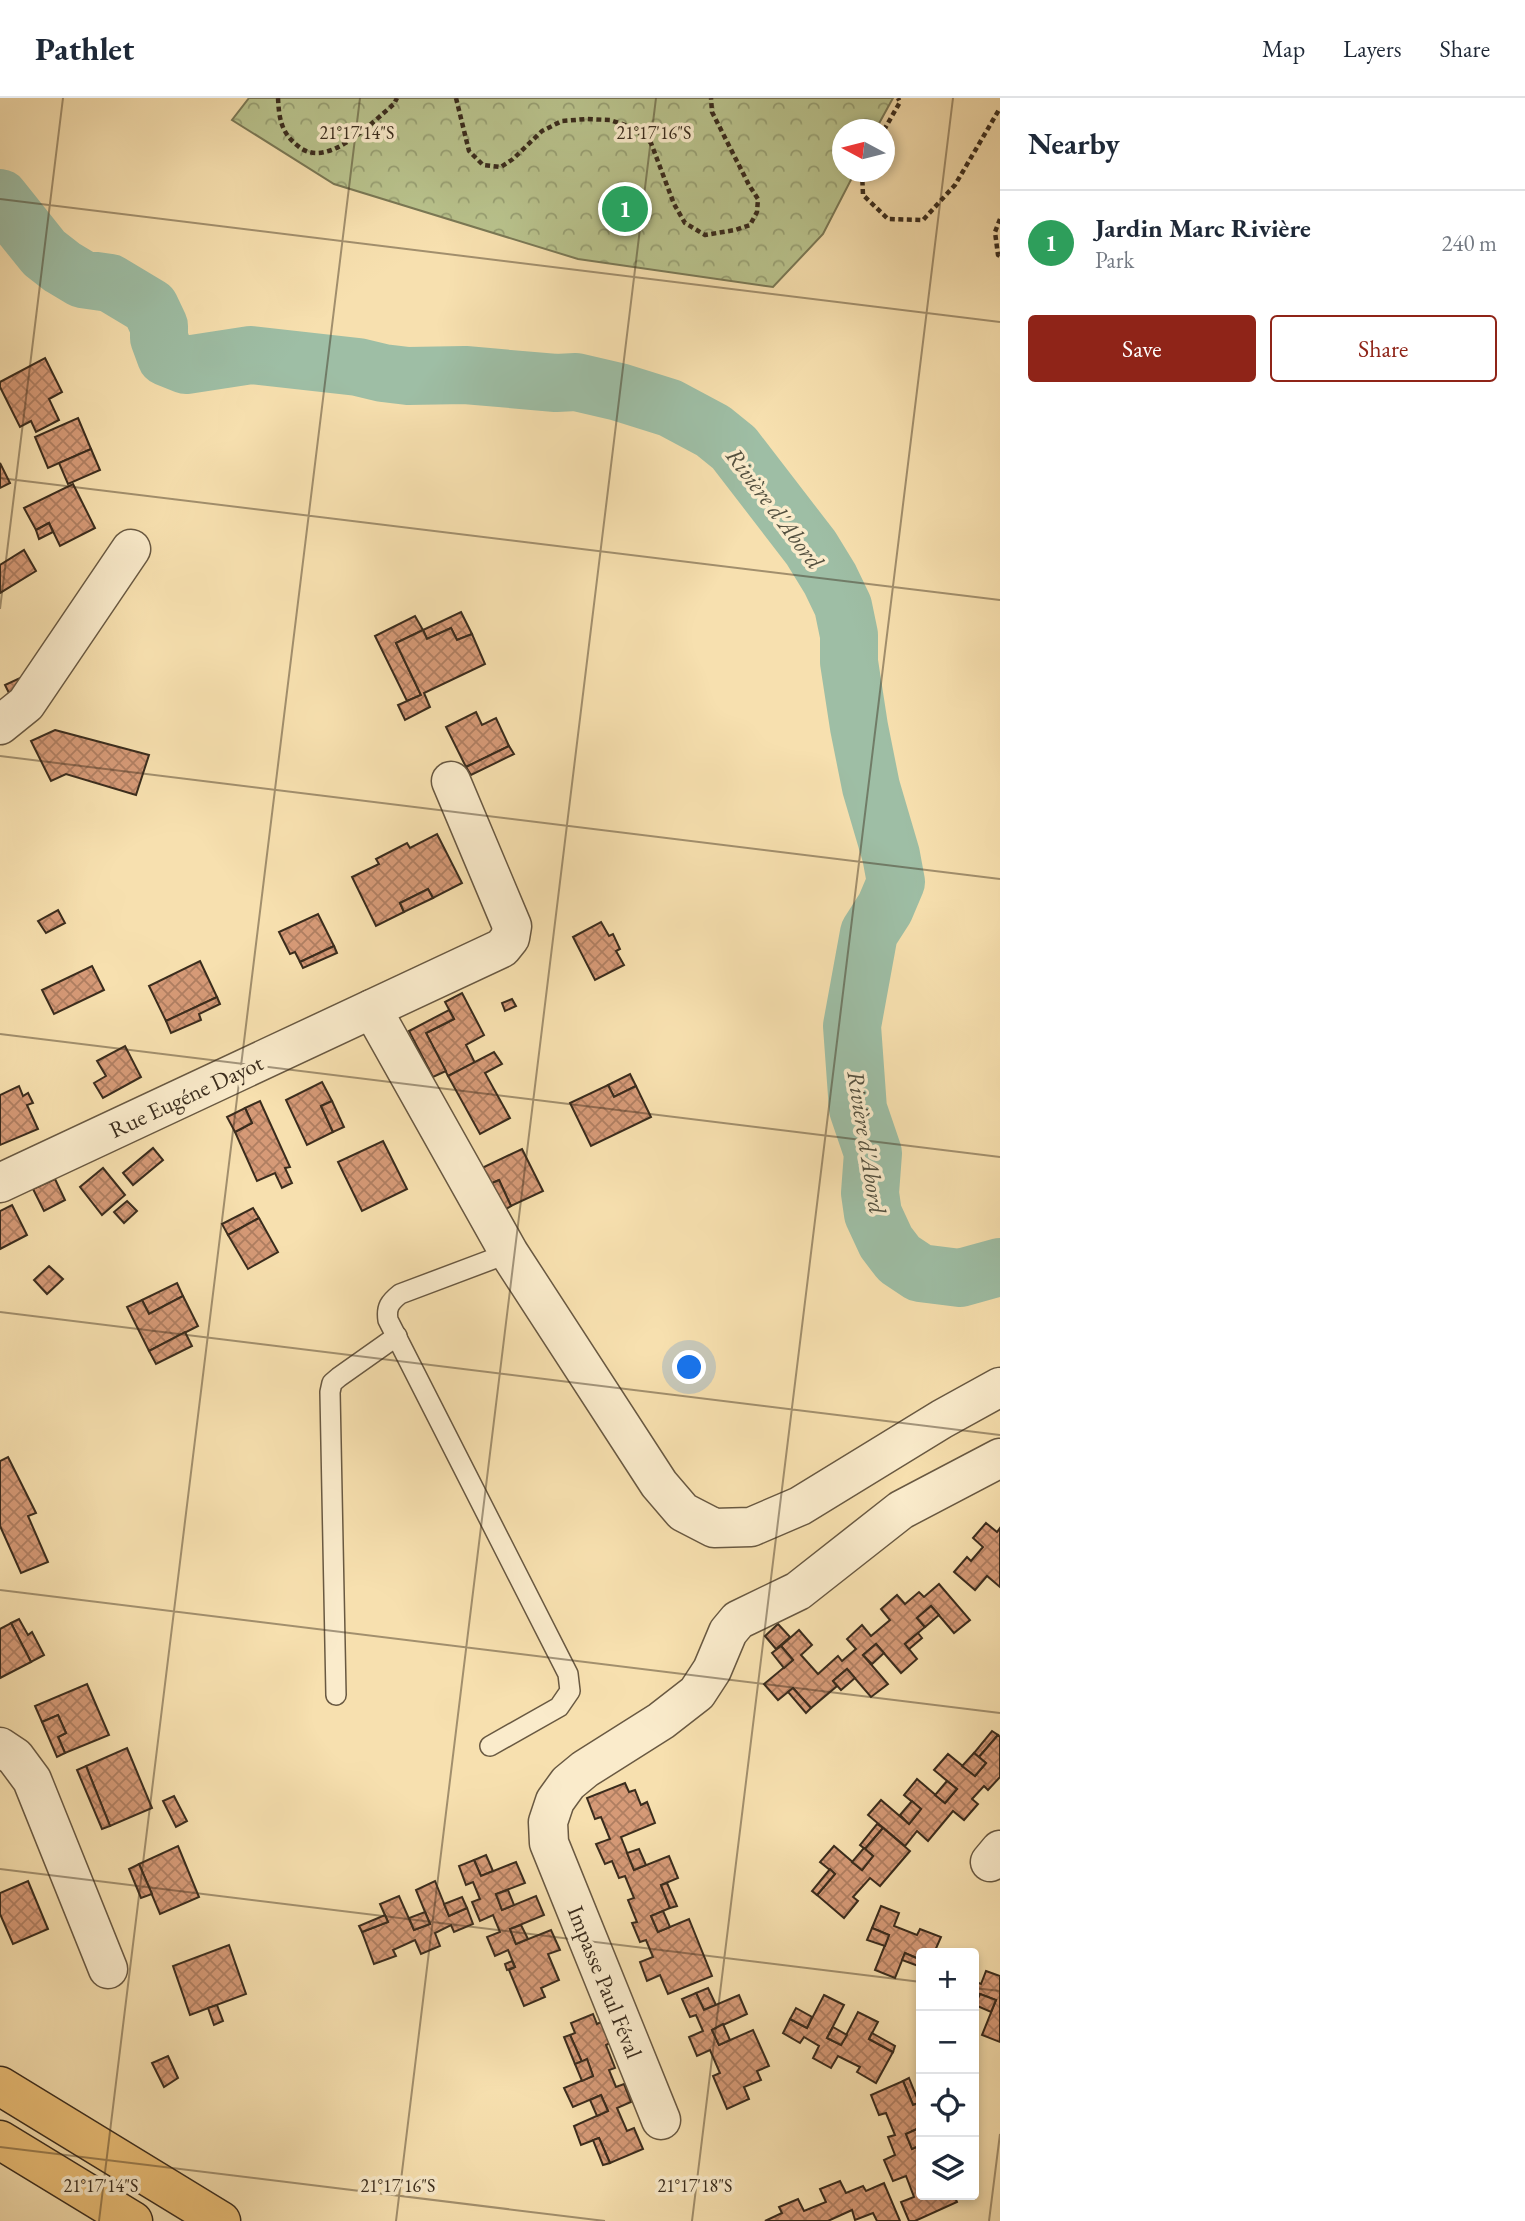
<!DOCTYPE html>
<html lang="en">
<head>
<meta charset="utf-8">
<style>
	body { margin:0; font-family:"EB Garamond",serif; background:#f6f6f7; color:#1f2937 }
	.controls { position:absolute; right:21px; bottom:21px; display:grid; overflow:hidden; border-radius:7px; box-shadow:0 4px 10px #0003 }
	.controls button { width:63px; height:63px; display:grid; place-items:center; padding:0; border:0; border-bottom:2px solid #e0e1e3; background:#fff; color:#1f2937; font:35px sans-serif }
	.compass { position:absolute; left:832px; top:21px; width:63px; height:63px; border-radius:50%; background:#fff; box-shadow:0 4px 10px #0003; rotate:277deg }
	.you { position:absolute; left:690px; top:1270px; width:24px; height:24px; margin:-18px; border:5px solid #fff; border-radius:50%; background:#1a73e8; box-shadow:0 0 0 10px #1a73e833 }
	.badge { display:grid; place-items:center; width:46px; height:46px; border-radius:50%; background:#8f2418; color:#fff; font-size:23px; font-weight:700 }
	.pin { position:absolute; translate:-50% -50%; border:4px solid #fff; box-shadow:0 2px 7px #0006 }
	.list { margin:0; padding:0; list-style:none }
	h2 { display:flex; justify-content:space-between; align-items:center; height:91px; margin:0; padding:0 28px; font-size:30px }
	h2 small { font-size:23px; font-weight:400; color:#747a83 }
	.list li { display:grid; grid-template-columns:46px 1fr auto; gap:21px; align-items:center; box-sizing:border-box; height:105px; padding:0 28px; border-top:2px solid #e0e1e3 }
	.list b { display:block; font-size:26px; white-space:nowrap }
	.list p { margin:0; font-size:23px; white-space:nowrap; color:#747a83 }
	.list em { font-size:23px; font-style:normal; color:#747a83 }
	.actions { display:flex; gap:14px; padding:21px 28px }
	.actions a { flex:1; padding:16px 0; border:2px solid #8f2418; border-radius:7px; text-align:center; font-size:24px; color:#8f2418 }
	.actions .main { background:#8f2418; color:#fff }
	.icon { flex:none; width:38px; height:38px; fill:none; stroke:currentColor; stroke-width:2; stroke-linecap:round; stroke-linejoin:round }
	.map { position:relative; flex:none; width:1000px; height:2123px; overflow:hidden }
	header { display:flex; align-items:center; gap:42px; box-sizing:border-box; height:98px; padding:0 35px; background:#fff; border-bottom:2px solid #e0e1e3 }
	header strong { font-size:33px }
	nav { display:flex; gap:38px; margin-inline-start:auto; font-size:24px }
	main { display:flex }
	aside { flex:1; background:#fff }
	.map>svg:first-child { display:block }
	.park { fill:url(#park-crowns); stroke:#7a7855; stroke-width:2 }
	.lines { fill:none; stroke-linecap:round; stroke-linejoin:round }
	.river { stroke:#9ebea5; stroke-width:58 }
	.building { fill:url(#building-cross-hatch); stroke:#3a2c1d; stroke-width:2 }
	.lane-casing { stroke:#695942; stroke-width:22 }
	.street-casing { stroke:#695942; stroke-width:41 }
	.highway-casing { stroke:#3a2c1d; stroke-width:41 }
	.path { stroke:#3a2c1d; stroke-width:4.5; stroke-dasharray:5 3.5; stroke-linecap:butt }
	.lane { stroke:#faebcb; stroke-width:19 }
	.street { stroke:#faebcb; stroke-width:38 }
	.highway { stroke:#ecc078; stroke-width:38 }
	.ticks { fill:none; stroke:#3a2c1d; stroke-width:2; stroke-opacity:0.45 }
	.labels { text-anchor:middle; dominant-baseline:central; stroke-width:7; stroke-linejoin:round; paint-order:stroke }
	.street-label { font-size:23px; fill:#3a2c1d; stroke:#faebcb }
	.water-label { font-size:24px; font-style:italic; fill:#53503f; stroke:#faebcb }
	.ticks-label { font-size:18px; text-anchor:middle; fill:#3a2c1d; stroke:#faebcb; stroke-width:7; stroke-linejoin:round; paint-order:stroke }
</style>
</head>
<body>
<header>
<strong>Pathlet</strong>
<nav><a>Map</a><a>Layers</a><a>Share</a></nav>
</header>
<main>
<div class="map">
<svg width="1000" height="2123" viewBox="0 0 1000 2123">
	<defs>
		<pattern id="park-crowns" width="20" height="18" patternUnits="userSpaceOnUse" patternTransform="scale(1.75)"><rect width="20" height="18" fill="#b9c38d"/><path d="M2 6a3 3 0 1 1 6 0M12 15a3 3 0 1 1 6 0" fill="none" stroke="#979f73"/></pattern>
		<pattern id="building-cross-hatch" width="8" height="8" patternUnits="userSpaceOnUse" patternTransform="scale(1.75)"><rect width="8" height="8" fill="#d69a77"/><path d="M0 0l8 8M0 8l8-8" fill="none" stroke="#af7e61"/></pattern>
	</defs>
	<rect width="100%" height="100%" fill="#f7e0af"/>
	<filter id="stains"><feTurbulence type="fractalNoise" baseFrequency=".00286" numOctaves="4"/><feColorMatrix values="0 0 0 0 .2 0 0 0 0 .09 0 0 0 0 .02 0 0 0 .5 -.17"/></filter>
	<radialGradient id="worn" r=".72"><stop offset=".6" stop-color="#630" stop-opacity="0"/><stop offset="1" stop-color="#630" stop-opacity=".3"/></radialGradient>
	<polygon class="park" points="249,0 893,0 876,31 842,32 842,74 855,74 823,136 773,189 578,161 334,86 232,22"/>
	<g class="lines">
		<polyline class="river" points="0,100 44,155 62,169 82,181 110,185 150,209 159,228 159,240 166,259 186,267 251,257 358,269 383,275 408,278 465,277 556,285 576,284 619,294 670,310 713,333 734,350 811,450 830,481 843,508 849,537 849,564 859,629 871,689 891,757 896,784 885,810 869,835 852,928 858,1011 873,1055 870,1095 873,1116 886,1144 899,1161 920,1175 960,1180 1000,1169"/>
	</g>
	<g class="building">
		<polygon points="45,260 62,294 49,301 59,322 36,334 31,323 20,329 0,289 0,284"/>
		<polygon points="78,320 91,351 48,370 35,339"/>
		<polygon points="91,351 100,372 68,386 59,365"/>
		<polygon points="0,365 10,385 0,390"/>
		<polygon points="73,386 95,430 60,448 49,425 36,432 24,410"/>
		<polygon points="49,425 53,434 39,441 36,432"/>
		<polygon points="24,452 36,473 0,495 0,467"/>
		<polygon points="461,514 472,536 457,542 451,530 427,541 423,532"/>
		<polygon points="415,518 423,532 396,545 421,597 407,603 375,538"/>
		<polygon points="451,530 457,542 472,536 485,566 424,595 430,609 405,622 398,607 421,597 396,545 423,532 427,541"/>
		<polygon points="20,580 26,593 12,601 5,587"/>
		<polygon points="476,614 482,627 496,620 509,648 466,669 446,629"/>
		<polygon points="55,632 149,657 136,697 66,676 51,683 31,643"/>
		<polygon points="509,648 514,656 471,677 466,669"/>
		<polygon points="437,736 462,785 433,800 428,791 400,805 404,814 376,828 352,779 379,766 376,761 407,745 410,750"/>
		<polygon points="428,791 433,800 404,814 400,805"/>
		<polygon points="58,812 65,825 46,835 38,823"/>
		<polygon points="318,816 334,848 300,864 295,854 290,856 279,834"/>
		<polygon points="601,824 609,838 613,836 620,851 616,853 624,867 595,882 573,839"/>
		<polygon points="334,848 337,855 303,870 300,864"/>
		<polygon points="200,863 217,899 166,923 149,888"/>
		<polygon points="92,868 104,892 54,916 42,892"/>
		<polygon points="462,895 484,937 466,947 475,965 448,978 426,935 454,921 445,904"/>
		<polygon points="217,899 220,906 199,916 201,922 171,935 166,923"/>
		<polygon points="512,901 516,908 505,913 502,905"/>
		<polygon points="449,912 454,921 426,935 446,973 433,979 409,933"/>
		<polygon points="125,948 141,979 103,1000 94,985 106,978 97,963"/>
		<polygon points="494,954 502,966 485,975 510,1020 480,1036 448,978"/>
		<polygon points="630,976 636,988 614,999 608,987"/>
		<polygon points="322,984 332,1003 321,1008 333,1034 307,1047 286,1002"/>
		<polygon points="608,987 614,999 636,988 651,1019 591,1048 570,1005"/>
		<polygon points="19,988 23,998 28,995 33,1005 27,1007 38,1031 0,1047 0,997"/>
		<polygon points="260,1003 290,1069 285,1070 292,1085 282,1090 275,1075 257,1083 235,1034 252,1025 245,1010"/>
		<polygon points="332,1003 344,1029 333,1034 321,1008"/>
		<polygon points="245,1010 252,1025 235,1034 227,1019"/>
		<polygon points="383,1043 407,1091 362,1113 338,1064"/>
		<polygon points="153,1050 163,1062 133,1087 123,1075"/>
		<polygon points="522,1051 543,1093 511,1108 499,1082 490,1086 482,1070"/>
		<polygon points="103,1070 125,1097 102,1117 80,1089"/>
		<polygon points="55,1081 65,1102 44,1113 33,1091"/>
		<polygon points="499,1082 511,1108 503,1113 490,1086"/>
		<polygon points="127,1103 137,1113 124,1125 114,1114"/>
		<polygon points="12,1107 27,1137 0,1151 0,1113"/>
		<polygon points="253,1110 259,1120 228,1137 222,1126"/>
		<polygon points="259,1120 278,1154 248,1171 228,1137"/>
		<polygon points="49,1168 63,1181 47,1196 34,1182"/>
		<polygon points="177,1185 183,1198 149,1216 142,1202"/>
		<polygon points="183,1198 198,1228 149,1253 127,1209 142,1202 149,1216"/>
		<polygon points="185,1234 192,1248 156,1266 149,1253"/>
		<polygon points="8,1359 36,1415 28,1418 48,1464 21,1475 0,1428 0,1363"/>
		<polygon points="986,1425 997,1434 1000,1430 1000,1489 987,1478 975,1492 954,1474 967,1459 971,1463 983,1449 973,1440"/>
		<polygon points="939,1486 970,1522 954,1535 931,1508 917,1520 925,1529 905,1546 917,1561 901,1575 876,1546 863,1557 888,1586 871,1599 847,1571 833,1583 837,1588 811,1610 793,1590 778,1602 764,1586 793,1562 781,1548 799,1532 812,1547 801,1557 818,1576 838,1558 842,1563 856,1551 847,1541 862,1527 871,1538 890,1522 881,1511 897,1497 905,1506 919,1494 924,1499"/>
		<polygon points="931,1508 939,1517 925,1529 917,1520"/>
		<polygon points="19,1521 28,1537 32,1534 44,1557 31,1564 11,1525"/>
		<polygon points="11,1525 31,1564 0,1580 0,1531"/>
		<polygon points="778,1526 790,1539 776,1551 765,1538"/>
		<polygon points="918,1535 922,1540 909,1551 905,1546"/>
		<polygon points="876,1546 884,1555 872,1566 863,1557"/>
		<polygon points="781,1548 793,1562 784,1570 772,1555"/>
		<polygon points="847,1571 855,1580 841,1592 833,1583"/>
		<polygon points="87,1586 109,1637 65,1655 58,1639 66,1635 58,1617 42,1624 35,1608"/>
		<polygon points="793,1590 811,1610 806,1615 788,1594"/>
		<polygon points="58,1617 66,1635 58,1639 65,1655 57,1659 42,1624"/>
		<polygon points="992,1633 998,1637 979,1659 974,1655"/>
		<polygon points="998,1637 1000,1639 1000,1679 988,1692 984,1688 972,1701 978,1706 964,1722 953,1713 928,1743 917,1733 905,1748 868,1717 881,1702 909,1726 921,1711 904,1697 917,1681 945,1705 957,1691 934,1672 948,1656 975,1678 986,1665 979,1659"/>
		<polygon points="127,1650 152,1710 110,1728 86,1668"/>
		<polygon points="974,1655 986,1665 975,1678 962,1668"/>
		<polygon points="86,1668 110,1728 102,1731 77,1672"/>
		<polygon points="947,1683 957,1691 945,1705 935,1697"/>
		<polygon points="625,1685 629,1694 635,1692 641,1707 647,1704 655,1725 621,1739 634,1772 669,1758 678,1780 661,1787 670,1810 651,1818 658,1834 689,1821 712,1878 668,1896 660,1877 647,1883 640,1864 653,1859 646,1842 640,1844 632,1825 637,1824 628,1802 634,1800 625,1778 619,1780 612,1763 605,1766 596,1746 610,1741 601,1719 595,1721 587,1700"/>
		<polygon points="174,1698 187,1723 176,1729 163,1703"/>
		<polygon points="912,1703 921,1711 909,1726 900,1717"/>
		<polygon points="877,1726 883,1730 865,1751 860,1747"/>
		<polygon points="883,1730 910,1753 880,1788 870,1780 853,1799 858,1803 844,1820 817,1797 835,1776 820,1764 834,1748 862,1772 873,1758 865,1751"/>
		<polygon points="178,1748 199,1799 160,1816 139,1766"/>
		<polygon points="864,1750 873,1758 862,1772 852,1764"/>
		<polygon points="639,1751 646,1767 634,1772 627,1755"/>
		<polygon points="486,1757 493,1773 481,1778 474,1762"/>
		<polygon points="474,1762 481,1778 516,1764 525,1785 496,1796 502,1812 536,1798 544,1817 510,1831 516,1846 551,1832 560,1852 548,1856 559,1882 541,1890 545,1899 524,1908 509,1872 515,1869 508,1852 495,1858 487,1839 500,1834 493,1817 480,1823 472,1804 480,1801 473,1784 466,1787 459,1768"/>
		<polygon points="139,1766 152,1796 141,1800 129,1771"/>
		<polygon points="830,1771 835,1776 817,1797 812,1793"/>
		<polygon points="28,1783 48,1831 13,1846 0,1816 0,1795"/>
		<polygon points="435,1783 449,1818 467,1810 473,1826 454,1834 451,1827 435,1835 440,1848 421,1856 415,1842 393,1852 396,1858 374,1866 362,1834 388,1824 380,1806 399,1798 414,1832 430,1826 416,1792"/>
		<polygon points="667,1785 677,1808 670,1810 661,1787"/>
		<polygon points="508,1792 514,1807 502,1812 496,1796"/>
		<polygon points="462,1799 467,1810 449,1818 444,1806"/>
		<polygon points="881,1808 899,1815 894,1828 917,1837 920,1831 941,1839 934,1855 921,1855 921,1862 905,1855 895,1880 875,1872 889,1837 872,1830"/>
		<polygon points="663,1813 670,1829 658,1834 651,1818"/>
		<polygon points="425,1814 430,1826 414,1832 409,1820"/>
		<polygon points="385,1817 388,1824 362,1834 359,1828"/>
		<polygon points="521,1827 528,1841 516,1846 510,1831"/>
		<polygon points="872,1830 889,1837 885,1848 867,1842"/>
		<polygon points="229,1847 246,1896 190,1917 173,1868"/>
		<polygon points="905,1855 921,1862 921,1869 902,1862"/>
		<polygon points="512,1863 515,1869 507,1872 505,1866"/>
		<polygon points="986,1873 1000,1878 1000,1944 982,1937 996,1902 980,1896 974,1911 974,1883 981,1886"/>
		<polygon points="708,1890 716,1907 704,1912 696,1895"/>
		<polygon points="696,1895 704,1912 739,1897 747,1916 712,1932 719,1947 753,1932 769,1968 757,1973 761,1982 744,1989 749,2001 727,2011 713,1978 720,1975 710,1952 697,1958 689,1939 703,1933 696,1917 690,1919 682,1901"/>
		<polygon points="980,1896 996,1902 991,1914 975,1907"/>
		<polygon points="824,1897 844,1907 827,1940 841,1947 858,1914 878,1924 869,1941 893,1954 876,1985 857,1974 860,1969 838,1958 831,1970 813,1960 819,1948 804,1939 800,1945 783,1935 790,1921 807,1930"/>
		<polygon points="217,1907 223,1923 214,1927 208,1910"/>
		<polygon points="796,1910 812,1919 807,1930 790,1921"/>
		<polygon points="593,1916 597,1926 603,1923 612,1944 606,1947 615,1970 609,1972 616,1989 624,1986 631,2004 617,2010 627,2033 634,2030 643,2051 610,2065 599,2040 581,2047 574,2028 608,2013 601,1997 573,2009 564,1990 593,1978 587,1961 582,1964 570,1937 575,1935 571,1925"/>
		<polygon points="723,1926 730,1942 719,1947 712,1932"/>
		<polygon points="833,1929 847,1937 841,1947 827,1940"/>
		<polygon points="872,1935 895,1948 893,1954 869,1941"/>
		<polygon points="570,1937 582,1964 575,1966 564,1939"/>
		<polygon points="168,1958 178,1980 164,1989 152,1965"/>
		<polygon points="587,1961 593,1978 582,1983 575,1966"/>
		<polygon points="909,1980 919,2005 913,2007 903,1983"/>
		<polygon points="903,1983 913,2007 921,2004 921,2029 906,2036 912,2051 921,2047 921,2097 954,2097 957,2104 915,2123 909,2123 901,2104 914,2099 906,2078 893,2083 884,2062 895,2057 888,2039 895,2037 886,2015 879,2017 871,1997"/>
		<polygon points="601,1997 608,2013 597,2018 590,2002"/>
		<polygon points="917,2031 921,2047 912,2051 906,2036"/>
		<polygon points="599,2040 610,2065 603,2067 593,2042"/>
		<polygon points="840,2083 846,2095 863,2088 866,2093 884,2085 900,2123 877,2123 873,2115 855,2122 852,2112 828,2123 765,2123 782,2115 779,2109 798,2101 804,2113 826,2104 820,2091"/>
	</g>
	<g class="lines">
		<g class="lane-casing">
			<g id="lane">
				<polyline points="336,1597 330,1294 332,1285 339,1279 397,1238"/>
				<path d="M490,1648L559,1609L570,1593L568,1576L388,1222C386,1209 390,1204 400,1196L509,1155"/>
			</g>
		</g>
		<g class="street-casing">
			<g id="street">
				<polyline points="0,627 26,606 131,451"/>
				<polyline points="372,911 509,1155 659,1386 683,1414 714,1430 751,1429 800,1408 942,1321 1000,1289"/>
				<polyline points="0,1085 502,850 510,840 512,828 451,683"/>
				<polyline points="0,1649 15,1659 32,1682 108,1871"/>
				<polyline points="990,1764 1000,1752"/>
				<polyline points="661,2022 549,1745 548,1724 555,1703 568,1685 585,1671 661,1623 697,1595 712,1572 728,1534 738,1522 798,1493 901,1412 1000,1360"/>
			</g>
		</g>
		<g class="highway-casing">
			<g id="highway">
				<polyline points="0,1988 221,2123"/>
				<polyline points="0,2042 133,2123"/>
			</g>
		</g>
		<g class="path">
			<path d="M278,0C279,20 281,35 298,48C327,73 372,24 394,6L397,0"/>
			<polyline points="456,0 469,53 483,67 501,69 513,61 542,33 562,23 587,21 610,22 634,30 651,45 674,106 685,125 705,137 735,132 750,127 757,114 758,101 749,87 712,14 711,0"/>
			<polyline points="884,32 900,4 898,0"/>
			<polyline points="862,74 863,97 888,121 923,122 955,87 1000,10"/>
			<polyline points="1000,121 995,134 998,157 1000,158"/>
		</g>
		<use href="#lane" class="lane"/>
		<use href="#street" class="street"/>
		<use href="#highway" class="highway"/>
	</g>
	<path class="ticks" d="M0,101L1000,224M0,380L1000,502M0,511L63,0M0,658L1000,781M0,936L1000,1059M0,1214L1000,1337M0,1492L1000,1615M0,1771L921,1884M974,1890L1000,1893M0,2049L605,2123M99,2123L360,0M396,2123L656,0M692,2123L953,0M989,2123L1000,2036"/>
	<g class="labels">
		<g class="street-label">
			<text transform="translate(186 998) rotate(-25)">Rue Eugéne Dayot</text>
			<text transform="translate(605 1884) rotate(68)">Impasse Paul Féval</text>
		</g>
		<g class="water-label">
			<text transform="translate(775 410) rotate(53)">Rivière d'Abord</text>
			<text transform="translate(867 1044) rotate(81)">Rivière d'Abord</text>
		</g>
	</g>
	<g class="ticks-label">
		<text x="357" y="41">21°17'14"S</text>
		<text x="654" y="41">21°17'16"S</text>
		<text x="101" y="2094">21°17'14"S</text>
		<text x="398" y="2094">21°17'16"S</text>
		<text x="695" y="2094">21°17'18"S</text>
	</g>
	<rect width="100%" height="100%" filter="url(#stains)"/>
	<rect width="100%" height="100%" fill="url(#worn)"/>
</svg>
<div class="controls">
<button>+</button>
<button>−</button>
<button><svg class="icon" aria-label="locate" viewBox="0 0 24 24"><circle cx="12" cy="12" r="6"/><path d="M12 2v4M12 18v4M2 12h4M18 12h4"/></svg></button>
<button><svg class="icon" aria-label="layers" viewBox="0 0 24 24"><path d="M12 4l9 5-9 5-9-5zM3 14l9 5 9-5"/></svg></button>
</div>
<svg class="compass" viewBox="-18 -18 36 36"><path d="M0-13l5 13h-10z" fill="#e53935"/><path d="M0 13l5-13h-10z" fill="#747a83"/></svg>
<div class="you"></div>
<div class="pin badge" style="left:625px;top:111px;background:#2e9e5b">1</div>
</div>
<aside>
<h2>Nearby<small></small></h2>
<ul class="list">
<li><span class="badge" style="background:#2e9e5b">1</span><div><b>Jardin Marc Rivière</b><p>Park</p></div><em>240 m</em></li>
</ul>
<div class="actions"><a class="main">Save</a><a>Share</a></div>
</aside>
</main>
</body>
</html>
